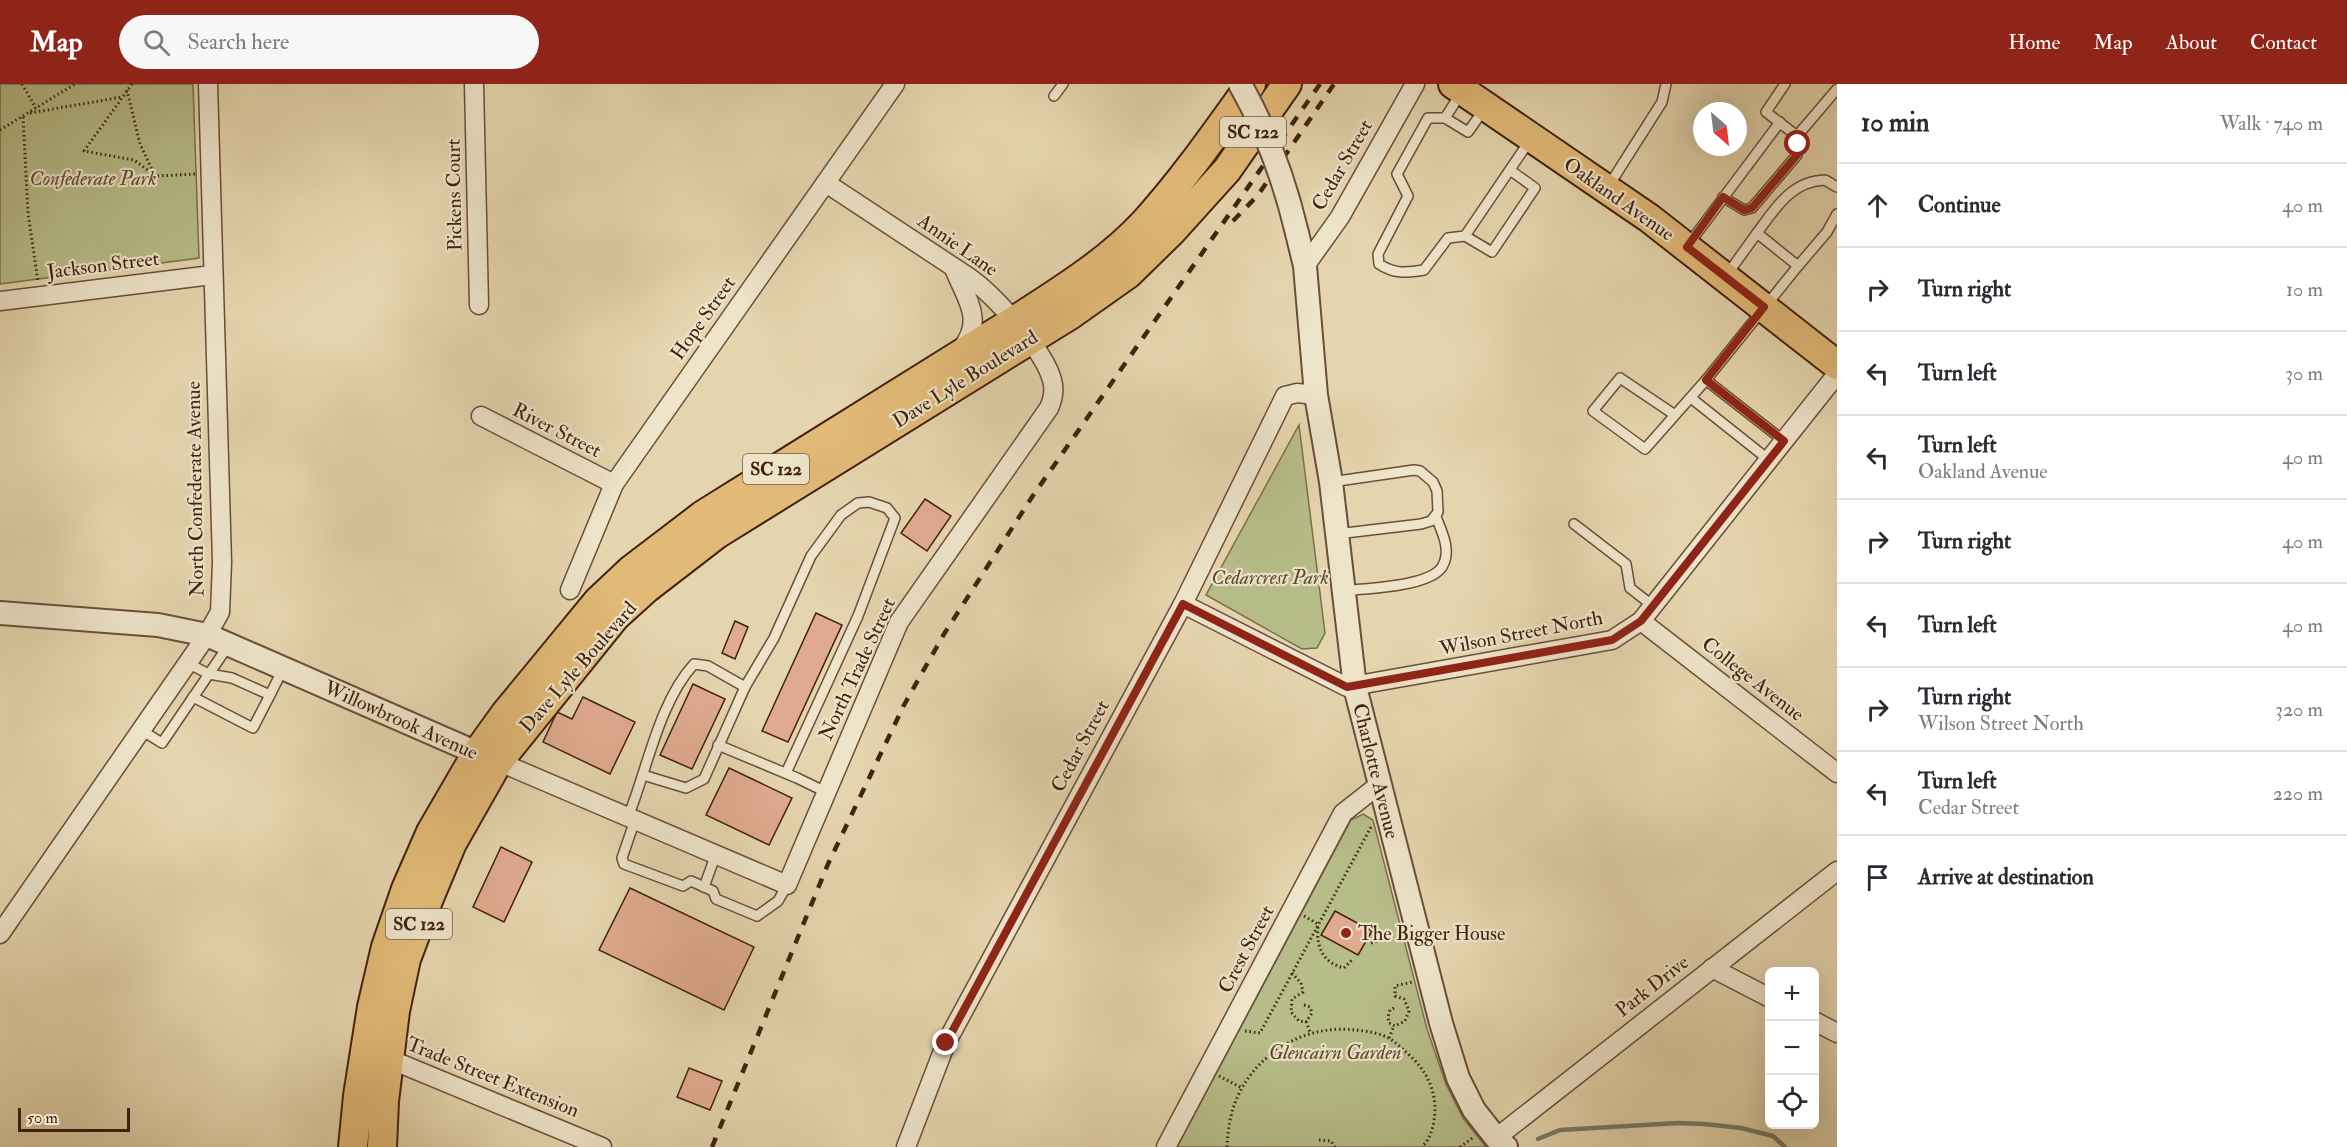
<!DOCTYPE html>
<html lang="en">
<head>
<meta charset="utf-8">
<style>
	body { margin:0; font-family:"IM FELL Double Pica",serif; background:#f7f7f7; color:#2b2b33 }
	.controls { position:absolute; right:18px; bottom:18px; display:grid; overflow:hidden; border-radius:9px; box-shadow:0 6px 24px #0002 }
	.controls button { width:54px; height:54px; display:grid; place-items:center; padding:0; border:0; border-bottom:2px solid #e1e1e2; background:#fff; color:#2b2b33; font:30px sans-serif }
	.compass { position:absolute; left:1693px; top:18px; width:54px; height:54px; border-radius:50%; background:#fff; box-shadow:0 6px 24px #0002; rotate:152deg }
	.scale { position:absolute; left:18px; bottom:15px; width:112px; box-sizing:border-box; padding-left:6px; border:3px solid #412110; border-top:0; font-size:16px; line-height:21px; white-space:nowrap; color:#412110; -webkit-text-stroke:4px #eee4ca; paint-order:stroke }
	.stop { position:absolute; width:18px; height:18px; margin:-14px; border:4px solid #8f2418; border-radius:50%; background:#fff }
	.stop.end { background:#8f2418; border-color:#fff; box-shadow:0 2px 6px #0008 }
	.list { margin:0; padding:0; list-style:none }
	h2 { display:flex; justify-content:space-between; align-items:center; height:78px; margin:0; padding:0 24px; font-size:26px }
	h2 small { font-size:20px; font-weight:400; color:#7c7c81 }
	.list li { display:grid; grid-template-columns:39px 1fr auto; gap:18px; align-items:center; box-sizing:border-box; height:84px; padding:0 24px; border-top:2px solid #e1e1e2 }
	.list b { display:block; font-size:22px; white-space:nowrap }
	.list p { margin:0; font-size:20px; white-space:nowrap; color:#7c7c81 }
	.list em { font-size:20px; font-style:normal; color:#7c7c81 }
	.icon { flex:none; width:33px; height:33px; fill:none; stroke:currentColor; stroke-width:2; stroke-linecap:round; stroke-linejoin:round }
	.map { position:relative; flex:none; width:1837px; height:1063px; overflow:hidden }
	header { display:flex; align-items:center; gap:36px; box-sizing:border-box; height:84px; padding:0 30px; background:#8f2418; color:#fff }
	header strong { font-size:28px }
	nav { display:flex; gap:33px; margin-inline-start:auto; font-size:21px }
	.search { width:420px; height:54px; background:#f7f7f7; display:flex; align-items:center; gap:15px; box-sizing:border-box; padding:0 21px; border-radius:33px; color:#7c7c81; font-size:22px }
	main { display:flex }
	aside { flex:1; background:#fff }
	.map>svg:first-child { display:block }
	.green { fill:#b7bd89; stroke:#7c6f4c; stroke-width:1.5 }
	.lines { fill:none; stroke-linecap:round; stroke-linejoin:round }
	.stream { stroke:#747c6c; stroke-width:4.5 }
	.building { fill:#e0aa90; stroke:#412110; stroke-width:1.5 }
	.service-casing { stroke:#6a4e38; stroke-width:12 }
	.minor-casing { stroke:#6a4e38; stroke-width:21 }
	.tertiary-casing { stroke:#6a4e38; stroke-width:26 }
	.primary-casing { stroke:#412110; stroke-width:32 }
	.path { stroke:#412110; stroke-width:3; stroke-dasharray:1.5 3; stroke-linecap:butt }
	.service { stroke:#eee4ca; stroke-width:9 }
	.minor { stroke:#eee4ca; stroke-width:18 }
	.tertiary { stroke:#eee4ca; stroke-width:22 }
	.primary { stroke:#e2ba77; stroke-width:28 }
	.rail { stroke:#412110; stroke-width:4.5; stroke-dasharray:10 10; stroke-linecap:butt }
	.tertiary-bridge-casing { stroke:#6a4e38; stroke-width:26; stroke-linecap:butt }
	.tertiary-bridge { stroke:#eee4ca; stroke-width:22 }
	.route { stroke:#8f2418; stroke-width:8 }
	.poi-dot { fill:#8f2418; stroke:#eee4ca; stroke-width:2 }
	.labels { text-anchor:middle; dominant-baseline:central; stroke-width:4.5; stroke-linejoin:round; paint-order:stroke }
	.shield { fill:#eee4ca; stroke:#755c48; stroke-width:1.5 }
	.shield-label { font-size:18px; font-weight:bold; fill:#412110 }
	.street-label { font-size:20px; fill:#412110; stroke:#eee4ca }
	.park-label { font-size:20px; font-style:italic; fill:#5e482e; stroke:#eee4ca }
	.poi-label { font-size:20px; fill:#412110; stroke:#eee4ca; text-anchor:start }
</style>
</head>
<body>
<header>
<strong>Map</strong>
<div class="search"><svg class="icon" aria-label="search" viewBox="0 0 24 24"><circle cx="10" cy="10" r="6"/><path d="M15 15l6 6"/></svg>Search here</div>
<nav><a>Home</a><a>Map</a><a>About</a><a>Contact</a></nav>
</header>
<main>
<div class="map">
<svg width="1837" height="1063" viewBox="0 0 1837 1063">
	<rect width="100%" height="100%" fill="#e5d5ae"/>
	<filter id="stains"><feTurbulence type="fractalNoise" baseFrequency=".00333" numOctaves="4"/><feColorMatrix values="0 0 0 0 .2 0 0 0 0 .09 0 0 0 0 .02 0 0 0 .5 -.17"/></filter>
	<radialGradient id="worn" r=".72"><stop offset=".6" stop-color="#630" stop-opacity="0"/><stop offset="1" stop-color="#630" stop-opacity=".3"/></radialGradient>
	<g class="green">
		<polygon points="0,0 193,0 199,174 0,200"/>
		<polygon points="1299,341 1325,549 1317,564 1302,565 1206,511"/>
		<polygon points="1363,730 1373,736 1427,945 1446,1000 1463,1034 1486,1063 1177,1063 1351,736"/>
	</g>
	<g class="lines">
		<polyline class="stream" points="1538,1055 1560,1046 1678,1039 1704,1040 1741,1044 1773,1052 1785,1063"/>
	</g>
	<g class="building">
		<polygon points="925,415 951,432 927,467 901,449"/>
		<polygon points="816,529 842,541 788,658 762,647"/>
		<polygon points="735,537 748,543 735,575 722,569"/>
		<polygon points="693,600 725,615 692,685 660,671"/>
		<polygon points="583,613 635,638 610,690 543,658 557,628 572,635"/>
		<polygon points="729,684 792,714 769,761 706,731"/>
		<polygon points="501,763 532,778 504,838 473,823"/>
		<polygon points="630,804 754,863 724,926 599,866"/>
		<polygon points="1335,827 1372,847 1358,871 1321,851"/>
		<polygon points="689,984 722,997 710,1026 677,1013"/>
	</g>
	<g class="lines">
		<g class="service-casing">
			<g id="service">
				<polyline points="1785,0 1766,28 1797,52"/>
				<polyline points="1461,9 1445,34 1468,48 1485,24"/>
				<polyline points="1054,12 1063,0"/>
				<path d="M1445,34H1428L1397,90L1408,112L1378,170L1379,180C1394,190 1406,189 1424,186L1448,154L1465,152L1530,56"/>
				<polyline points="1608,103 1662,18 1666,0"/>
				<polyline points="1723,113 1744,126 1752,124 1797,71 1797,52 1837,5"/>
				<path d="M1757,149C1775,125 1791,97 1825,96L1837,103"/>
				<polyline points="1465,152 1492,168 1535,104 1510,86"/>
				<polyline points="1688,161 1780,38"/>
				<polyline points="1798,182 1827,148 1837,130"/>
				<polyline points="1706,296 1784,357"/>
				<polyline points="1691,314 1769,376"/>
				<polyline points="1675,331 1620,294 1593,327 1645,365 1706,296 1798,182 1757,149 1726,192"/>
				<polyline points="1331,398 1414,386 1420,387 1433,398 1437,407 1438,428 1431,437 1421,440 1337,450"/>
				<polyline points="1574,440 1626,480 1630,504 1653,522"/>
				<path d="M1344,507C1366,504 1429,503 1442,483C1452,467 1442,448 1436,433"/>
				<polyline points="187,579 209,590 232,594 270,611 283,585"/>
				<polyline points="193,613 253,644 270,611"/>
				<polyline points="141,646 162,659 228,562"/>
				<polyline points="718,661 797,694 826,708"/>
				<polyline points="643,691 686,704 704,695 745,603 774,554 811,472 841,431 858,419 869,418 887,424 895,434 858,532 786,689"/>
				<path d="M628,733C647,686 659,618 694,580L708,582L745,603"/>
				<polyline points="635,736 622,774 624,780 683,802 691,797 713,807 716,815 757,832 778,817 787,801"/>
				<polyline points="704,803 716,770"/>
			</g>
		</g>
		<g class="minor-casing">
			<g id="minor">
				<polyline points="474,0 479,221"/>
				<polyline points="1305,182 1340,133 1415,0"/>
				<path d="M954,184C966,216 986,235 960,267"/>
				<polyline points="0,217 212,191"/>
				<polyline points="481,332 614,400"/>
				<polyline points="570,506 614,400 895,0"/>
				<polyline points="1183,520 1347,603 1612,556 1641,537 1837,290"/>
				<polyline points="1641,537 1837,689"/>
				<path d="M490,674L787,801L899,538L1049,324C1053,315 1055,306 1052,296C1044,266 995,212 970,194L826,99"/>
				<polyline points="0,850 207,551 220,528 222,478 208,0"/>
				<polyline points="1712,884 1770,914"/>
				<polyline points="1814,937 1837,949"/>
				<polyline points="382,972 602,1063"/>
				<polyline points="1496,1054 1837,787"/>
				<polyline points="906,1063 946,959 1183,520 1285,312 1297,309 1316,311"/>
				<polyline points="1166,1063 1343,729 1380,700"/>
			</g>
		</g>
		<g class="tertiary-casing">
			<g id="tertiary">
				<polyline points="1297,149 1305,182 1316,311 1331,398 1355,603 1441,939 1458,994 1474,1026 1496,1054 1506,1063"/>
				<polyline points="0,529 158,541 207,551 477,669"/>
			</g>
		</g>
		<g class="primary-casing">
			<g id="primary">
				<polyline points="1453,0 1649,134 1837,281"/>
				<path d="M353,1063L358,1012L372,923L386,863L406,805L431,748L477,669L505,630L598,517L631,486L703,431L1014,237C1059,208 1108,178 1145,138C1184,95 1217,47 1251,0"/>
				<polyline points="382,1063 384,1017 395,927 406,875 429,814 452,759 498,678 615,533 647,504 717,450 1070,231 1128,190 1171,148 1227,86 1287,0"/>
			</g>
		</g>
		<g class="path">
			<polyline points="22,0 36,24"/>
			<polyline points="132,0 84,67 134,76 156,92 195,90"/>
			<polyline points="127,6 140,60 154,90"/>
			<polyline points="30,29 122,13"/>
			<polyline points="23,33 28,129 38,198"/>
			<polyline points="0,46 75,0"/>
			<polyline points="1304,832 1318,840"/>
			<path d="M1318,843C1316,863 1323,879 1344,884L1352,876"/>
			<polyline points="1371,859 1378,857 1380,853 1371,840"/>
			<polyline points="1292,889 1301,899 1303,908 1292,915 1291,928 1299,937 1306,938 1310,948"/>
			<polyline points="1304,921 1310,923 1312,929 1306,938"/>
			<polyline points="1394,924 1390,926 1388,933 1389,939 1395,942 1405,937 1409,927 1404,915 1395,912 1395,902 1412,898"/>
			<polyline points="1245,947 1260,949 1371,743"/>
			<polyline points="1389,954 1394,942"/>
			<polyline points="1219,992 1242,1004"/>
			<polyline points="1319,1056 1331,1057 1335,1063"/>
			<path d="M1227,1063C1228,1046 1230,1030 1237,1014C1257,968 1306,940 1355,946C1366,947 1381,949 1390,955C1397,959 1402,965 1408,970C1424,984 1433,1000 1435,1021C1435,1036 1433,1052 1422,1063"/>
			<polyline points="1460,1063 1474,1053"/>
		</g>
		<use href="#service" class="service"/>
		<use href="#minor" class="minor"/>
		<use href="#tertiary" class="tertiary"/>
		<use href="#primary" class="primary"/>
		<g class="rail">
			<polyline points="1233,137 1258,111 1334,0"/>
			<polyline points="712,1063 828,780 904,621 944,550 1032,413 1320,0"/>
		</g>
		<g class="tertiary-bridge-casing">
			<path id="tertiary-bridge" d="M1240,0C1266,46 1285,98 1297,149"/>
		</g>
		<use href="#tertiary-bridge" class="tertiary-bridge"/>
	</g>
	<g class="lines">
		<polyline class="route" points="946,959 1183,520 1347,603 1612,556 1641,537 1784,357 1706,296 1764,223 1687,163 1723,113 1744,126 1752,124 1797,71 1798,60"/>
	</g>
	<circle class="poi-dot" cx="1346" cy="849" r="6"/>
	<g class="labels">
		<g class="shield">
			<rect x="1220" y="33" width="66" height="30" rx="4.5"/>
			<rect x="743" y="370" width="66" height="30" rx="4.5"/>
			<rect x="386" y="825" width="66" height="30" rx="4.5"/>
		</g>
		<g class="shield-label">
			<text x="1253" y="48">SC 122</text>
			<text x="776" y="385">SC 122</text>
			<text x="419" y="840">SC 122</text>
		</g>
		<g class="street-label">
			<text transform="translate(1342 81) rotate(-60)">Cedar Street</text>
			<text transform="translate(454 111) rotate(-91)">Pickens Court</text>
			<text transform="translate(1619 115) rotate(35)">Oakland Avenue</text>
			<text transform="translate(958 161) rotate(35)">Annie Lane</text>
			<text transform="translate(103 181) rotate(-7)">Jackson Street</text>
			<text transform="translate(703 234) rotate(-55)">Hope Street</text>
			<text transform="translate(965 295) rotate(-32)">Dave Lyle Boulevard</text>
			<text transform="translate(557 346) rotate(27)">River Street</text>
			<text transform="translate(195 405) rotate(-91)">North Confederate Avenue</text>
			<text transform="translate(1521 549) rotate(-11)">Wilson Street North</text>
			<text transform="translate(578 583) rotate(-49)">Dave Lyle Boulevard</text>
			<text transform="translate(857 585) rotate(-65)">North Trade Street</text>
			<text transform="translate(1753 595) rotate(38)">College Avenue</text>
			<text transform="translate(401 636) rotate(24)">Willowbrook Avenue</text>
			<text transform="translate(1080 662) rotate(-62)">Cedar Street</text>
			<text transform="translate(1376 687) rotate(76)">Charlotte Avenue</text>
			<text transform="translate(1246 865) rotate(-62)">Crest Street</text>
			<text transform="translate(1652 902) rotate(-38)">Park Drive</text>
			<text transform="translate(493 993) rotate(22)">Trade Street Extension</text>
		</g>
		<g class="park-label">
			<text x="93" y="94">Confederate Park</text>
			<text x="1270" y="493">Cedarcrest Park</text>
			<text x="1335" y="968">Glencairn Garden</text>
		</g>
		<g class="poi-label">
			<text x="1358" y="849">The Bigger House</text>
		</g>
	</g>
	<rect width="100%" height="100%" filter="url(#stains)"/>
	<rect width="100%" height="100%" fill="url(#worn)"/>
</svg>
<div class="controls">
<button>+</button>
<button>−</button>
<button><svg class="icon" aria-label="locate" viewBox="0 0 24 24"><circle cx="12" cy="12" r="6"/><path d="M12 2v4M12 18v4M2 12h4M18 12h4"/></svg></button>
</div>
<svg class="compass" viewBox="-18 -18 36 36"><path d="M0-13l5 13h-10z" fill="#e53935"/><path d="M0 13l5-13h-10z" fill="#7c7c81"/></svg>
<div class="scale">50 m</div>
<div class="stop" style="left:1798px;top:60px"></div>
<div class="stop end" style="left:946px;top:959px"></div>
</div>
<aside>
<h2>10 min<small>Walk · 740 m</small></h2>
<ul class="list">
<li><svg class="icon" aria-label="ahead" viewBox="0 0 24 24"><path d="M12 20V5M6 11l6-6 6 6"/></svg><div><b>Continue</b></div><em>40 m</em></li>
<li><svg class="icon" aria-label="right" viewBox="0 0 24 24"><path d="M7 20v-9h11M14 6l5 5-5 5"/></svg><div><b>Turn right</b></div><em>10 m</em></li>
<li><svg class="icon" aria-label="left" viewBox="0 0 24 24"><path d="M17 20v-9H6M10 6l-5 5 5 5"/></svg><div><b>Turn left</b></div><em>30 m</em></li>
<li><svg class="icon" aria-label="left" viewBox="0 0 24 24"><path d="M17 20v-9H6M10 6l-5 5 5 5"/></svg><div><b>Turn left</b><p>Oakland Avenue</p></div><em>40 m</em></li>
<li><svg class="icon" aria-label="right" viewBox="0 0 24 24"><path d="M7 20v-9h11M14 6l5 5-5 5"/></svg><div><b>Turn right</b></div><em>40 m</em></li>
<li><svg class="icon" aria-label="left" viewBox="0 0 24 24"><path d="M17 20v-9H6M10 6l-5 5 5 5"/></svg><div><b>Turn left</b></div><em>40 m</em></li>
<li><svg class="icon" aria-label="right" viewBox="0 0 24 24"><path d="M7 20v-9h11M14 6l5 5-5 5"/></svg><div><b>Turn right</b><p>Wilson Street North</p></div><em>320 m</em></li>
<li><svg class="icon" aria-label="left" viewBox="0 0 24 24"><path d="M17 20v-9H6M10 6l-5 5 5 5"/></svg><div><b>Turn left</b><p>Cedar Street</p></div><em>220 m</em></li>
<li><svg class="icon" aria-label="arrive" viewBox="0 0 24 24"><path d="M6 21V4h12l-3 4 3 4H6"/></svg><div><b>Arrive at destination</b></div></li>
</ul>
</aside>
</main>
</body>
</html>
